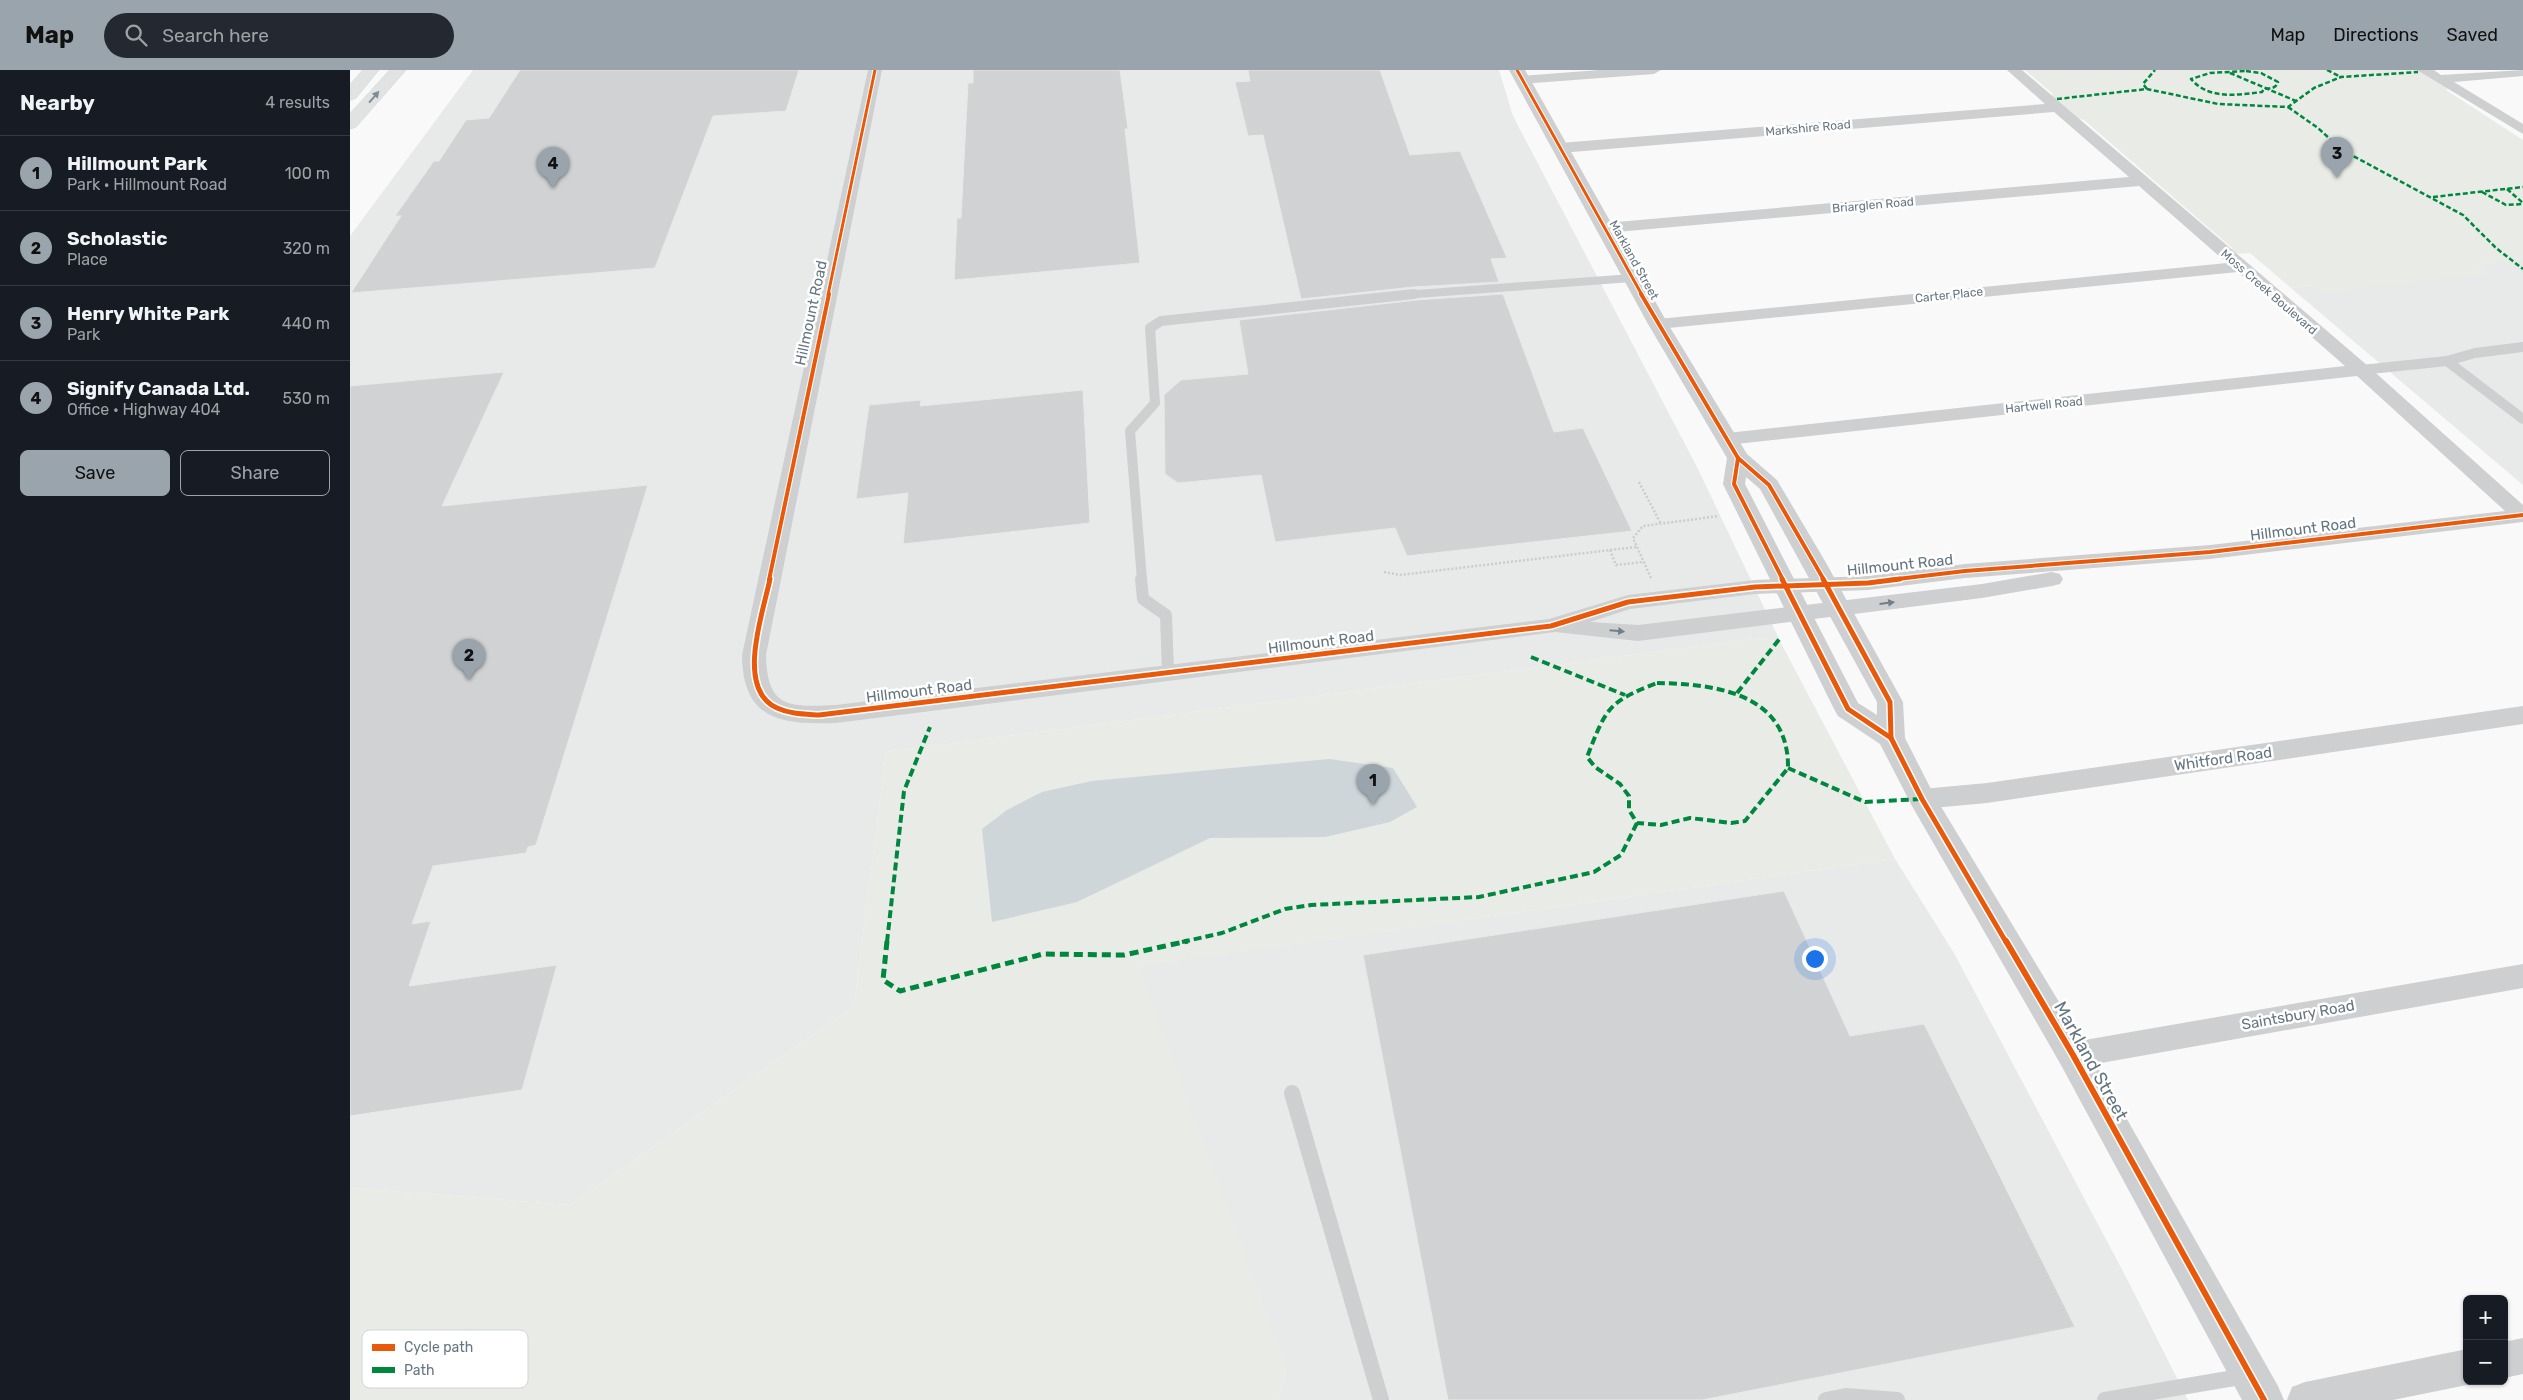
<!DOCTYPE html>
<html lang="en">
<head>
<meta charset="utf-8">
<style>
	body { margin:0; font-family:Rubik,sans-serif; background:#242831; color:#f1f3f6 }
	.controls { position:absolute; right:15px; bottom:15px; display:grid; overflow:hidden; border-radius:8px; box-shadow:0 1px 4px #0004 }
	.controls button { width:45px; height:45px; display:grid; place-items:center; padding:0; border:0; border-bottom:1px solid #363941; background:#171b24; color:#f1f3f6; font:25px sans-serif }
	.you { position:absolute; left:1464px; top:888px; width:18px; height:18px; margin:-12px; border:4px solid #fff; border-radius:50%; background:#1a73e8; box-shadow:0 0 0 8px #1a73e833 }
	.badge { display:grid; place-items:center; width:32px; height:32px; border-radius:50%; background:#99a4ac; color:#111; font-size:16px; font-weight:700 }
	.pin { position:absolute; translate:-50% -41px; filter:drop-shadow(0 1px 2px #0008) }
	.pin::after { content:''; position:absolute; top:26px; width:18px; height:15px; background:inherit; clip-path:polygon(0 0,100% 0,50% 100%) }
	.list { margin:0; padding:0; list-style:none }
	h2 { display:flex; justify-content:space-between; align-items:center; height:65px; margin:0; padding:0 20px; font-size:21px }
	h2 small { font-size:16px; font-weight:400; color:#9ea1a6 }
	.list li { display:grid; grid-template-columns:32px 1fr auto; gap:15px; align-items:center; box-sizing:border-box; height:75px; padding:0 20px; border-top:1px solid #363941 }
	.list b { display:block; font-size:19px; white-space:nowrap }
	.list p { margin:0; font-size:16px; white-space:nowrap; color:#9ea1a6 }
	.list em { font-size:16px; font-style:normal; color:#9ea1a6 }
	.actions { display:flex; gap:10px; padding:15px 20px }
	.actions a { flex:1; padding:11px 0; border:1px solid #99a4ac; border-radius:8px; text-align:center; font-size:18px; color:#99a4ac }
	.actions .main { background:#99a4ac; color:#111 }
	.icon { flex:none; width:28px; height:28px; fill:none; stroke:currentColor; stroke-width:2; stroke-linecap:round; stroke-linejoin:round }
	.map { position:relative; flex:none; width:2173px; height:1330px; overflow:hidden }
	header { display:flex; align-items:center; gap:30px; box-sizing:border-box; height:70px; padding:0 25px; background:#99a4ac; color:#111 }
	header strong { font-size:24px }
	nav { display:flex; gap:28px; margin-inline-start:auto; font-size:18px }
	.search { width:350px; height:45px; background:#242831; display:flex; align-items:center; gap:12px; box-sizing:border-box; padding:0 18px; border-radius:28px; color:#9ea1a6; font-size:19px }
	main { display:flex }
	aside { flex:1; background:#171b24 }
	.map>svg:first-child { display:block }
	.built { fill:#e8e9e9 }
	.green { fill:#e8ebe6 }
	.water { fill:#ced6d9 }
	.building { fill:#d0d2d3; stroke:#e8e8e8 }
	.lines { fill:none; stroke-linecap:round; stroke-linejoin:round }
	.motorway-casing { stroke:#d5d6d6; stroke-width:1 }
	.path { stroke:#cbcccd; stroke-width:2.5; stroke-dasharray:2 2; stroke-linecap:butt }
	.service-far3 { stroke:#cecfd0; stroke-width:8 }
	.service-far2 { stroke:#cecfd0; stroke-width:10 }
	.service-far1 { stroke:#cecfd0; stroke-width:12 }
	.service { stroke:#cecfd0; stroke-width:16 }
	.minor { fill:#cecfd0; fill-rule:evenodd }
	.tertiary { fill:#cecfd0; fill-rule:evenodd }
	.motorway { fill:#e1e2e2; fill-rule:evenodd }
	.quiet-far2 { stroke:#00873e; stroke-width:2.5; stroke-dasharray:5 2.5; stroke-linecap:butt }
	.quiet-far1 { stroke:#00873e; stroke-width:4; stroke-dasharray:8 4; stroke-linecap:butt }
	.quiet { stroke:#00873e; stroke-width:5; stroke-dasharray:9 5; stroke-linecap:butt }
	.cycleway-far3-casing { stroke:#fff; stroke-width:5 }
	.cycleway-far2-casing { stroke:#fff; stroke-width:6 }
	.cycleway-far1-casing { stroke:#fff; stroke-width:8 }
	.cycleway-casing { stroke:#fff; stroke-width:9 }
	.cycleway-far3 { stroke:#e8590c; stroke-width:3 }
	.cycleway-far2 { stroke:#e8590c; stroke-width:4 }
	.cycleway-far1 { stroke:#e8590c; stroke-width:5 }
	.cycleway { stroke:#e8590c; stroke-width:6 }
	.oneway { fill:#7e8c96 }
	.oneway2 { fill:#707f8b }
	.labels { text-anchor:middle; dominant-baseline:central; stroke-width:5; stroke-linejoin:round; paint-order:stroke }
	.far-street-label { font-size:12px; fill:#657683; stroke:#fff }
	.street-label { font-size:15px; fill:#657683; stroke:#fff }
	.near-street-label { font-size:18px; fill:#657683; stroke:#fff }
	.key { fill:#fff; stroke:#d1d6da; stroke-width:1 }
	.key-label { font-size:14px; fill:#657683 }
</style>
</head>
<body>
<header>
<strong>Map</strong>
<div class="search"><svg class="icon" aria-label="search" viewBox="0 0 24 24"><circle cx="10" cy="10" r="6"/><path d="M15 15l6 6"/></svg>Search here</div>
<nav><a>Map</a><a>Directions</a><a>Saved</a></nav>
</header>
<main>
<aside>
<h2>Nearby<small>4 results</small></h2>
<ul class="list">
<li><span class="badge">1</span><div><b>Hillmount Park</b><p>Park · Hillmount Road</p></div><em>100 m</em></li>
<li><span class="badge">2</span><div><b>Scholastic</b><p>Place</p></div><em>320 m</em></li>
<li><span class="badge">3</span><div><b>Henry White Park</b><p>Park</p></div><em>440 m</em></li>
<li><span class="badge">4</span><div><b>Signify Canada Ltd.</b><p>Office · Highway 404</p></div><em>530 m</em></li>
</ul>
<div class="actions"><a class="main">Save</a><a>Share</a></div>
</aside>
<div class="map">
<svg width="2173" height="1330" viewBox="0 0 2173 1330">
	<rect width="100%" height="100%" fill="#f9f9f9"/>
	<g class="built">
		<polygon points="123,0 1149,0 1163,46 1174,67 1347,397 1432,575 1412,568 536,682 504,936 220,1135 0,1118 0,166"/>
		<polygon points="2173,189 2173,415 1941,218"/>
		<polygon points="1545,789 1604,883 1777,1209 1838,1330 928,1330 936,1300 788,896"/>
	</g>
	<g class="green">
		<polygon points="1675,0 2068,0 2099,18 2096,20 2173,70 2173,189 2126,195 2139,204 1971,223 1961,215 1941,218 1900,183 1883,184 1880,182 1882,178 1734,50 1725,48 1701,27 1703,24"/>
		<polygon points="1412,568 1432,575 1545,789 789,896 936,1300 928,1330 0,1330 0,1118 220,1135 504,936 536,682"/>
	</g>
	<polygon class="water" points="979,689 1043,698 1067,737 1040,752 975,767 860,768 727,832 642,852 632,759 657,740 692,722 742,711"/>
	<g class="building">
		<polygon points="170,0 449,0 436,41 363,46 305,198 1,223 51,146 45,146 84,91 89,91 116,50 139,48"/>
		<polygon points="623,0 770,0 778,59 775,59 790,193 604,210 607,148 611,148 618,13 623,13"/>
		<polygon points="898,0 1030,0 1060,85 1110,81 1157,188 1141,189 1149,212 1063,217 951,229 913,65 898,66 885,12 900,11"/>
		<polygon points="1153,224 1204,362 1233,358 1282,461 1057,486 1045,458 925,472 911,405 828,413 815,404 814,325 831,310 898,304 889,250 1067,230"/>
		<polygon points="154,302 92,436 298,415 186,775 178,777 176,783 83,796 62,854 81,851 59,916 207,895 172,1020 0,1046 0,316"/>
		<polygon points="733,320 740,453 553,474 558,423 506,429 519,335 571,330 570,336"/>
		<polygon points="1434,821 1500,966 1574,954 1725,1257 1352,1330 1098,1330 1013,885"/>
	</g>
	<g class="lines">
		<g class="motorway-casing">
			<g id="motorway">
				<polygon points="13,0 29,0 6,28 0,30 0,15"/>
				<polygon points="40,0 56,0 6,57 0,59 0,44"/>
			</g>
		</g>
		<g class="path">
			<polyline points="1289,412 1311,454"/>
			<polyline points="1260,480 1266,495 1293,492"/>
			<polyline points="1034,502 1050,505 1286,477"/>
			<polyline points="1301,508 1283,468 1293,456 1369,446"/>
		</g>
		<polyline class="service-far3" points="1053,225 1282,208"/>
		<g class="service-far2">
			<polyline points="2097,291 2173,349"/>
			<polyline points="2011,300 2097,291 2125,283 2173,277"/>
			<polyline points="792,510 780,361 805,333 800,258 811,251 1064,224"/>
		</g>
		<polyline class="service-far1" points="791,509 793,529 816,545 818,603"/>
		<g class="service">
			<polyline points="942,1023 1031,1330"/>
			<polyline points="1476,1330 1496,1326 1547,1330"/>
			<polyline points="1755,1330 1896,1306"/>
		</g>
		<g class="minor">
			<path d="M518,0H532L416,585C417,639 439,637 486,635L1199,549L1278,525L1405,510L1518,506L1615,494L1860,475L2155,441L2007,306L1377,375L1370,373L1367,369L1370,365L1377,363L1995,296L1888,202L1308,259L1302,258L1299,254L1302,250L1308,249L1877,193L1789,116L1255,163L1247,158L1255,153L1779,107L1704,42L1210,83L1202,78L1210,73L1695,34L1657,0H1672L2018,296L2173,435V452L1860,489L1615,508L1518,520L1405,524L1280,539L1240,552L1288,555L1632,514L1702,502L1710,504L1713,509L1710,514L1702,516L1632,528L1288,571L1205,562L486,653C430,655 393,650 392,585Z"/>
			<polygon points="1249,0 1311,0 1304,4 1172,14 1165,10 1172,6"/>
			<polygon points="2067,0 2084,0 2091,5 2173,0 2173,6 2104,12 2173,54 2173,64"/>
			<polygon points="2173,636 2173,654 1637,733 1572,739 1563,736 1559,729 1563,722 1572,719 1637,713"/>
			<polygon points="2173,894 2173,918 1723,998 1712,994 1708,985 1712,976 1723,972"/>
			<polygon points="2173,1268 2173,1304 2154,1308 2154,1272"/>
			<polygon points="2117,1279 2117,1311 2125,1311 2117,1315 2043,1330 1937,1330 1942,1317 1955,1312"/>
		</g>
		<path class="tertiary" d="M1159,0H1175L1318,254L1397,384L1427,410L1475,491L1553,632L1555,668L1584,725L1735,975L1928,1316L1934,1330H1892L1711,995L1562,736L1530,674L1488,646L1484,639L1373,414L1377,388L1298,254ZM1396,407L1410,419L1527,632V645L1508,633L1395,414Z"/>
		<use href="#motorway" class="motorway"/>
		<g class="quiet-far2">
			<polyline points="1977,0 1991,7"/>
			<path d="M1896,1L1911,3L1928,12C1926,19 1920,18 1914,19L1912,22C1887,25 1859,30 1841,9L1860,3Z"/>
			<polyline points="1880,3 1946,31"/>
			<polyline points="1797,19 1793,14 1805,0"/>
			<polyline points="1707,29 1797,19 1868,34 1938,37 1964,18 1991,7 2068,2"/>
			<polyline points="1938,37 1968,58 1992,80 2113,145 2146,178 2173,199"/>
			<polyline points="2157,119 2173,133"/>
			<polyline points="2132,122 2156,135 2173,134"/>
			<polyline points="2083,127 2173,117"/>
		</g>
		<g class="quiet-far1">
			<polyline points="1181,587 1275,625"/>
			<path d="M1307,613C1365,614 1439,623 1438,698L1395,751L1381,753L1340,748L1311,755L1287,753L1279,740V726L1270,714L1245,697L1237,687C1256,639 1257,632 1307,613Z"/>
			<polyline points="1387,623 1431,567"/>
			<polyline points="1438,698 1515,732 1572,729"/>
			<polyline points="537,872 554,721 580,657"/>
			<polyline points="832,872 872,863 935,839 961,835 1129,827 1244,802 1271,785 1287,753"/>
		</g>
		<polyline class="quiet" points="537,871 533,910 550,921 693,884 774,885 838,871"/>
		<g class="cycleway-far3-casing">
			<g id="cycleway-far3">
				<polyline points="1167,0 1292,225"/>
				<polyline points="478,225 525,0"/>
			</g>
		</g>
		<g class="cycleway-far2-casing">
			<g id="cycleway-far2">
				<polyline points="1291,224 1388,388 1419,415 1474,510"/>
				<polyline points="1388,388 1384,414 1433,510"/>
				<polyline points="419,510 479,224"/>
				<polyline points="1539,510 1615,501 1860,482 2173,445"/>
			</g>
		</g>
		<g class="cycleway-far1-casing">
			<g id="cycleway-far1">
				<path d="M420,509C413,543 385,619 427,638C440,644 454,644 469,645L1201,556L1278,532L1405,517L1518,513L1550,509"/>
				<polyline points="1432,509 1498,639 1541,668"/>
				<polyline points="1473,509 1540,632 1541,668 1572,729 1656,872"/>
			</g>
		</g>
		<g class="cycleway-casing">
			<polyline id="cycleway" points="1656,871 1723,985 1914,1330"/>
		</g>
		<use href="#cycleway-far3" class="cycleway-far3"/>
		<use href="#cycleway-far2" class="cycleway-far2"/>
		<use href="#cycleway-far1" class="cycleway-far1"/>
		<use href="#cycleway" class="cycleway"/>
	</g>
	<defs><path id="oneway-solid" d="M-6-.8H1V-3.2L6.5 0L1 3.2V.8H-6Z" transform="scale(1.25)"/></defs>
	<use class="oneway" href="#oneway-solid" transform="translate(24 27) rotate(-49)"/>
	<g class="oneway2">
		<use href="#oneway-solid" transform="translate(1537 533) rotate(-7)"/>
		<use href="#oneway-solid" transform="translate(1267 561) rotate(5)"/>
	</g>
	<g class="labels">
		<g class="far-street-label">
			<text transform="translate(1458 58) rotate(-5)">Markshire Road</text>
			<text transform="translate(1523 135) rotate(-5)">Briarglen Road</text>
			<text transform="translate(1284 190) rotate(61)">Markland Street</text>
			<text transform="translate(1919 222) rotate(41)">Moss Creek Boulevard</text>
			<text transform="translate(1599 225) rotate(-6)">Carter Place</text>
			<text transform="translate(1694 335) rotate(-6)">Hartwell Road</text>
		</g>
		<g class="street-label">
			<text transform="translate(461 243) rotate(-78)">Hillmount Road</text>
			<text transform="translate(1953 459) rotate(-7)">Hillmount Road</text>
			<text transform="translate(1550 495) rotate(-6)">Hillmount Road</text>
			<text transform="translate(971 572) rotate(-7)">Hillmount Road</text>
			<text transform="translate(569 621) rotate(-7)">Hillmount Road</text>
			<text transform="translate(1873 689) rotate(-8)">Whitford Road</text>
			<text transform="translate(1948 945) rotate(-10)">Saintsbury Road</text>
		</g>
		<g class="near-street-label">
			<text transform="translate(1741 991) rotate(61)">Markland Street</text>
		</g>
	</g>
	<rect x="12" y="1260" width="166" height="58" rx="8" class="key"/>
	<rect x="22" y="1274" width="23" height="7" fill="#e8590c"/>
	<rect x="22" y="1297" width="23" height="6" fill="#00873e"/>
	<g class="key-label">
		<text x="54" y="1282">Cycle path</text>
		<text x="54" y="1305">Path</text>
	</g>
</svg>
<div class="controls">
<button>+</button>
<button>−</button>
</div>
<div class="you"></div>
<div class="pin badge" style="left:1023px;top:735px">1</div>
<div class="pin badge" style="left:119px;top:610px">2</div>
<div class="pin badge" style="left:1987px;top:108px">3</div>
<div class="pin badge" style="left:203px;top:118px">4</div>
</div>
</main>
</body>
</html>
